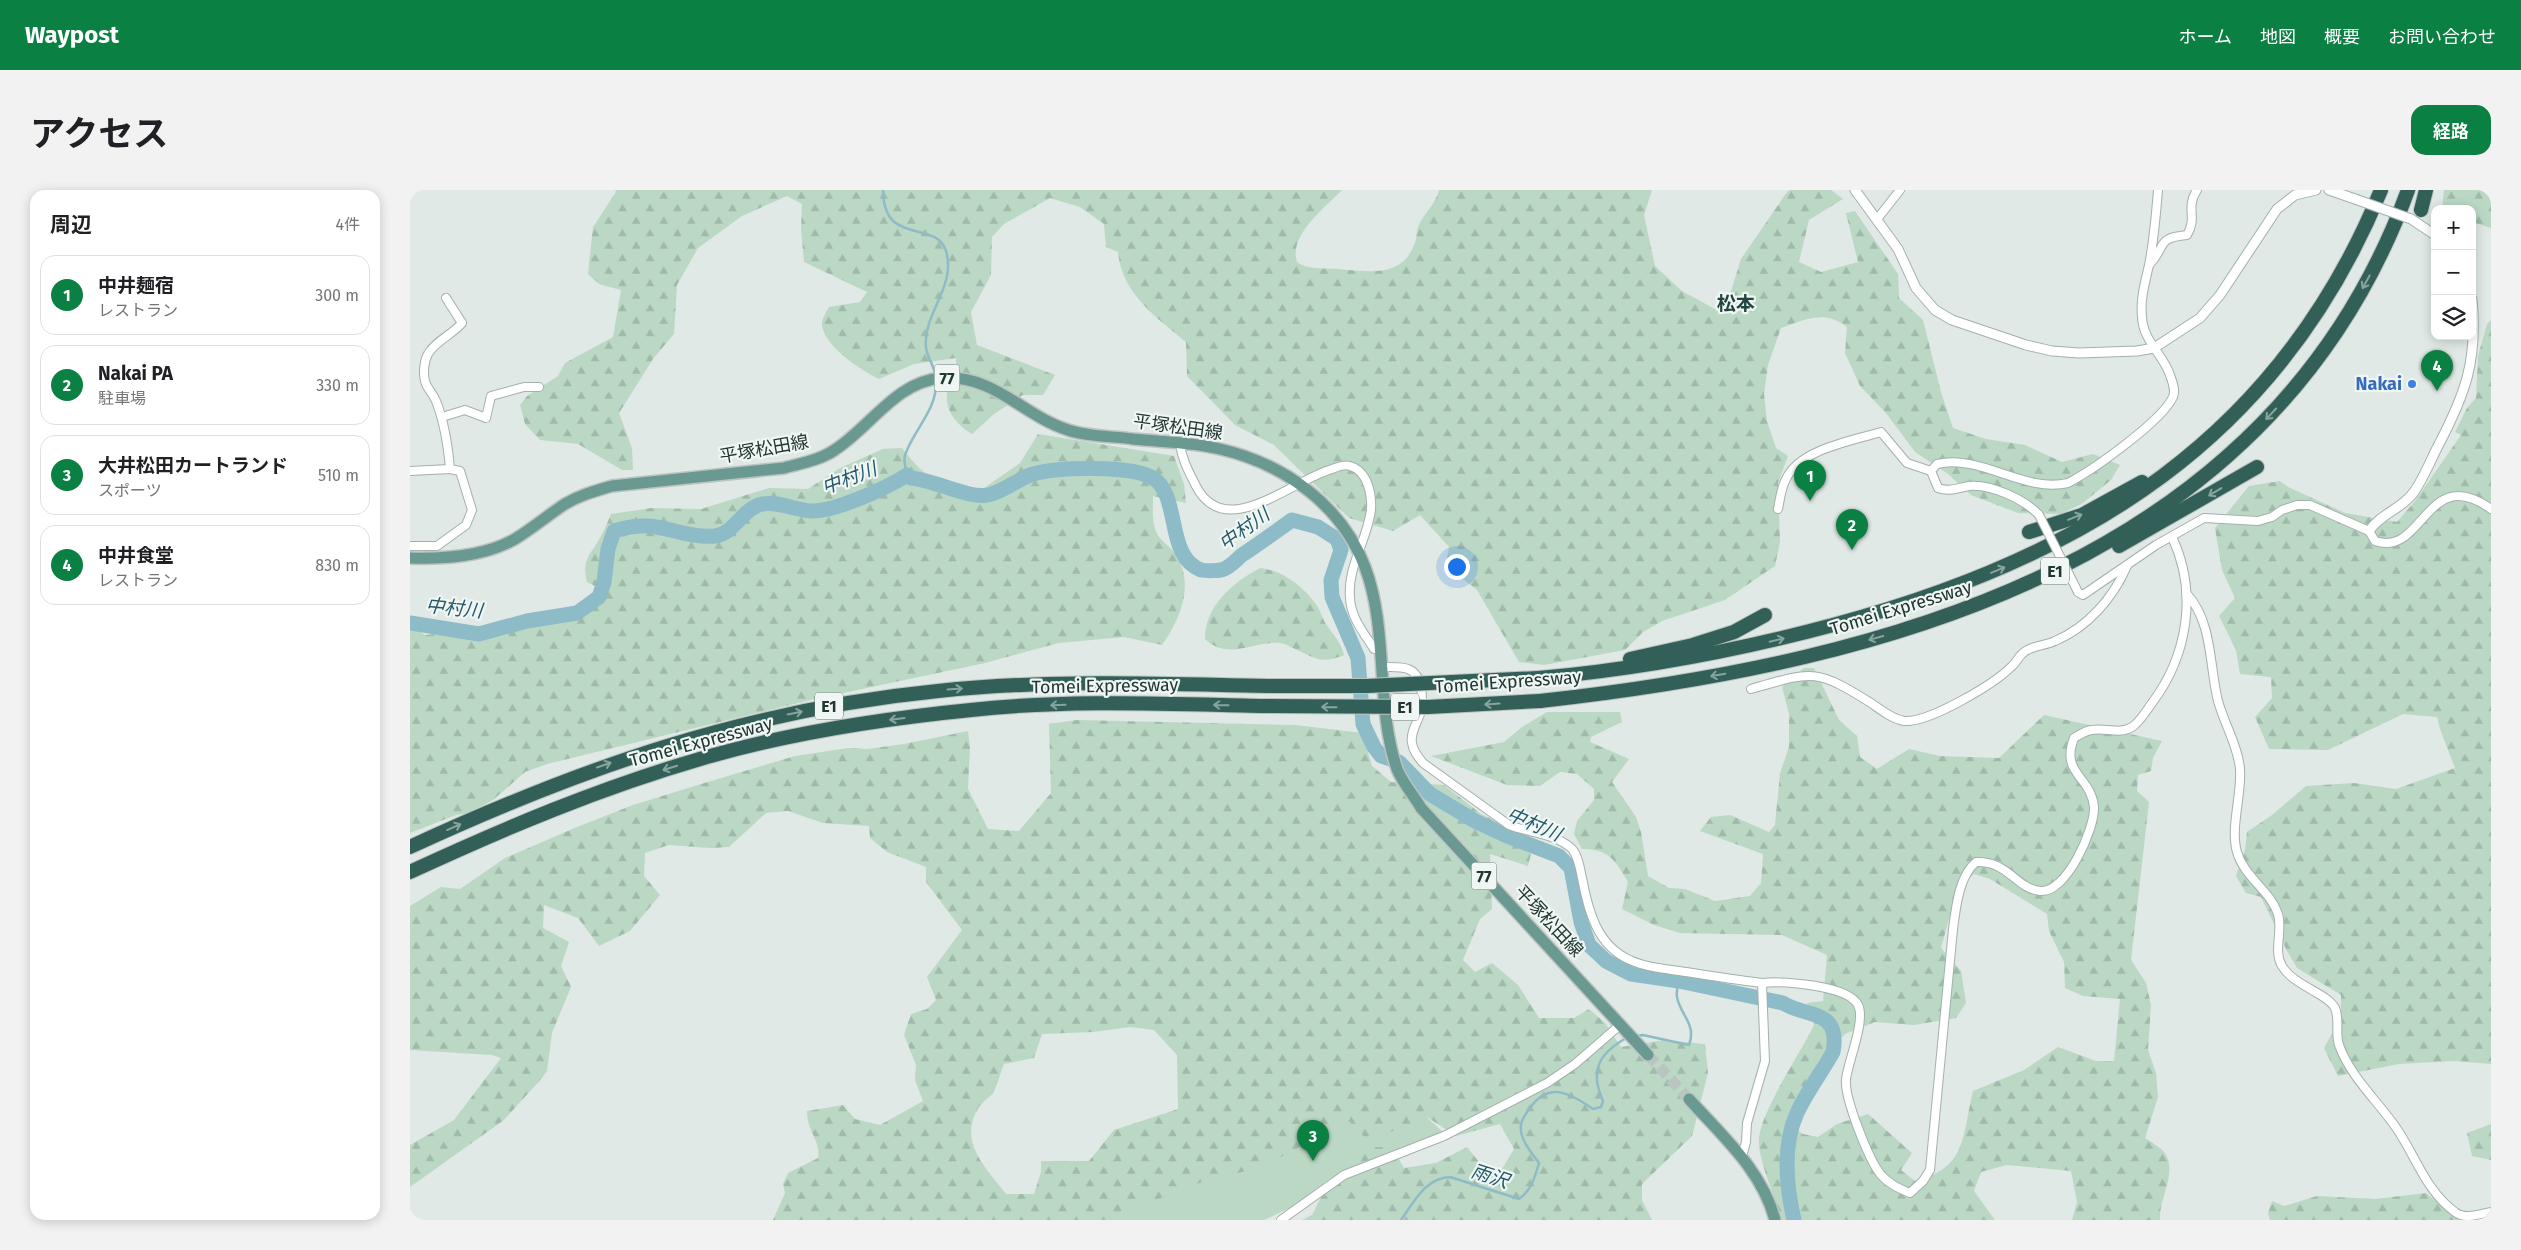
<!DOCTYPE html>
<html lang="ja">
<head>
<meta charset="utf-8">
<style>
	body { margin:0; font-family:"Fira Sans","Noto Sans JP",sans-serif; background:#f2f2f2; color:#202124 }
	.controls { position:absolute; right:15px; top:15px; display:grid; overflow:hidden; border-radius:10px; box-shadow:0 2px 12px #0003 }
	.controls button { width:45px; height:45px; display:grid; place-items:center; padding:0; border:0; border-bottom:1px solid #e0e0e0; background:#fff; color:#202124; font:25px sans-serif }
	.you { position:absolute; left:1046px; top:376px; width:18px; height:18px; margin:-12px; border:4px solid #fff; border-radius:50%; background:#1a73e8; box-shadow:0 0 0 8px #1a73e833 }
	.badge { display:grid; place-items:center; width:32px; height:32px; border-radius:50%; background:#0b8043; color:#fff; font-size:16px; font-weight:700 }
	.pin { position:absolute; translate:-50% -41px; filter:drop-shadow(0 1px 2px #0008) }
	.pin::after { content:''; position:absolute; top:26px; width:18px; height:15px; background:inherit; clip-path:polygon(0 0,100% 0,50% 100%) }
	.list { margin:0; padding:0; list-style:none }
	h2 { display:flex; justify-content:space-between; align-items:center; height:65px; margin:0; padding:0 20px; font-size:21px }
	h2 small { font-size:16px; font-weight:400; color:#757577 }
	.list li { display:grid; grid-template-columns:32px 1fr auto; gap:15px; align-items:center; box-sizing:border-box; height:80px; margin:0 10px 10px; padding:0 10px; border:1px solid #e0e0e0; border-radius:15px }
	.list b { display:block; font-size:19px; white-space:nowrap }
	.list p { margin:0; font-size:16px; white-space:nowrap; color:#757577 }
	.list em { font-size:16px; font-style:normal; color:#757577 }
	.icon { flex:none; width:28px; height:28px; fill:none; stroke:currentColor; stroke-width:2; stroke-linecap:round; stroke-linejoin:round }
	.map { position:relative; flex:none; width:2081px; height:1030px; overflow:hidden; border-radius:15px }
	header { display:flex; align-items:center; gap:30px; box-sizing:border-box; height:70px; padding:0 25px; background:#0b8043; color:#fff }
	header strong { font-size:24px }
	nav { display:flex; gap:28px; margin-inline-start:auto; font-size:18px }
	.intro { display:flex; align-items:center; justify-content:space-between; box-sizing:border-box; height:120px; padding:0 30px }
	h1 { margin:0; font-size:35px }
	.button { padding:12px 22px; border-radius:15px; background:#0b8043; color:#fff; font-size:18px; font-weight:700 }
	main { display:flex; gap:30px; padding:0 30px }
	aside { flex:1; background:#fff; border-radius:15px; box-shadow:0 2px 12px #0003 }
	.map>svg:first-child { display:block }
	.grass { fill:#bbd8c5 }
	.forest { fill:url(#forest-firs); fill-rule:evenodd }
	.lines { fill:none; stroke-linecap:round; stroke-linejoin:round }
	.stream { stroke:#8dbbc8; stroke-width:2.5 }
	.river { stroke:#8dbbc8; stroke-width:15 }
	.primary-tunnel { stroke:#bac5c1; stroke-width:11; stroke-dasharray:11 5.5; stroke-linecap:butt }
	.minor-casing { stroke:#a3b0ac; stroke-width:10 }
	.tertiary-casing { stroke:#a3b0ac; stroke-width:11 }
	.primary-casing { stroke:#bdc3c2; stroke-width:14 }
	.motorway-casing { stroke:#bdc3c2; stroke-width:16 }
	.minor { stroke:#fff; stroke-width:8 }
	.tertiary { stroke:#fff; stroke-width:9 }
	.primary { stroke:#699990; stroke-width:11 }
	.motorway { stroke:#326059; stroke-width:14 }
	.minor-bridge-casing { stroke:#a3b0ac; stroke-width:10; stroke-linecap:butt }
	.tertiary-bridge-casing { stroke:#a3b0ac; stroke-width:11; stroke-linecap:butt }
	.motorway-bridge-casing { stroke:#bdc3c2; stroke-width:16; stroke-linecap:butt }
	.minor-bridge { stroke:#fff; stroke-width:8 }
	.tertiary-bridge { stroke:#fff; stroke-width:9 }
	.motorway-bridge { stroke:#326059; stroke-width:14 }
	.oneway { stroke:#87a49e }
	.shop-dot { fill:#3f7fe0; stroke:#eff6f3; stroke-width:2 }
	.labels { text-anchor:middle; dominant-baseline:central; stroke-width:4.5; stroke-linejoin:round; paint-order:stroke }
	.shield { fill:#eff6f3; stroke:#60706d; stroke-width:1 }
	.shield-label { font-size:16px; font-weight:bold; fill:#223733 }
	.shop-label { font-size:18px; font-weight:bold; fill:#366cbe; stroke:#eff6f3; text-anchor:end }
	.street-label { font-size:18px; fill:#223733; stroke:#eff6f3 }
	.neighbourhood-label { font-size:19px; font-weight:bold; fill:#214640; stroke:#eff6f3 }
	.water-label { font-size:19px; font-style:italic; fill:#245a6b; stroke:#eff6f3 }
</style>
</head>
<body>
<header>
<strong>Waypost</strong>
<nav><a>ホーム</a><a>地図</a><a>概要</a><a>お問い合わせ</a></nav>
</header>
<div class="intro"><h1>アクセス</h1><a class="button">経路</a></div>
<main>
<aside>
<h2>周辺<small>4件</small></h2>
<ul class="list">
<li><span class="badge">1</span><div><b>中井麺宿</b><p>レストラン</p></div><em>300 m</em></li>
<li><span class="badge">2</span><div><b>Nakai PA</b><p>駐車場</p></div><em>330 m</em></li>
<li><span class="badge">3</span><div><b>大井松田カートランド</b><p>スポーツ</p></div><em>510 m</em></li>
<li><span class="badge">4</span><div><b>中井食堂</b><p>レストラン</p></div><em>830 m</em></li>
</ul>
</aside>
<div class="map">
<svg width="2081" height="1030" viewBox="0 0 2081 1030">
	<defs>
		<pattern id="forest-firs" width="22" height="20" patternUnits="userSpaceOnUse" patternTransform="scale(1.25)"><rect width="22" height="20" fill="#bbd8c5"/><path d="M5 1l3.5 6h-7zM16 11l3.5 6h-7z" fill="#a0baaa"/></pattern>
	</defs>
	<rect width="100%" height="100%" fill="#e0e9e5"/>
	<polygon class="grass" points="1001,913 1033,942 929,982 884,1016 854,1030 691,1030 932,926"/>
	<g class="forest">
		<path d="M205,0H932C916,17 878,45 887,72C897,80 915,78 928,79C957,81 991,89 1004,55C1007,50 1006,43 1008,37C1013,24 1026,14 1029,0H1242L1234,25L1245,76L1272,101L1314,124L1331,69L1377,2L1380,0H1421L1433,9L1399,30L1389,72L1411,82L1448,72L1436,23L1445,21L1488,84L1489,108L1513,130L1531,202L1543,238L1576,249L1615,255L1652,272L1683,264L1710,275L1701,290L1673,313L1651,324L1608,323L1561,305L1538,284L1505,262L1476,223L1450,196L1435,163L1437,137C1414,119 1395,130 1371,138L1358,175L1354,204L1357,231L1366,258L1378,266L1368,293L1370,352L1365,376L1315,410L1252,431L1233,442L1215,460L1134,475L1109,472L1067,400L1036,376L1039,357L1010,325L983,341L939,328L864,255L825,235L777,186L776,152C746,127 712,104 708,62L696,57L694,34L670,17L640,8L594,34L582,47L581,85L561,122L567,155L645,185L633,205H613L584,224L562,244C547,235 535,222 537,202C539,190 548,181 546,168L504,174L469,189C452,181 410,154 412,132C413,127 417,121 419,117L450,112L457,102L394,72L391,39L392,14L377,6L332,26L288,58L267,95L264,144L243,169L209,223L222,258L223,280H212L168,254L130,250L115,234L110,215L117,206L148,186L155,173L203,147L211,100L189,94L178,84L183,37L206,2Z"/>
		<polygon points="2034,0 2081,0 2081,38 2062,32 2062,19 2032,19"/>
		<polygon points="2081,130 2081,874 2044,871 1989,874 1928,886 1914,858 1931,827 1931,805 1887,778 1877,761 1851,707 1836,703 1826,686 1835,660 1837,642 1862,625 1896,596 1944,593 1986,599 2045,578 2030,539 2027,527 1993,524 1918,560 1859,559 1845,527 1862,508 1861,487 1830,484 1826,460 1809,426 1825,408 1812,380 1805,338 1839,296 1870,291 1878,297 1935,323 1987,332 2005,311 2051,245 2045,242 2057,218 2066,208 2068,166 2077,134"/>
		<path d="M628,244L764,266L774,294L776,313L743,306C743,319 741,337 750,348C755,354 762,358 766,365C785,394 770,430 752,455L714,447L649,453L575,473L405,509L137,574L115,582L83,610L59,623L46,625L0,643V434L15,445L134,431L185,414L189,398L177,392C171,368 181,365 191,346C195,339 198,331 201,324L241,318L291,319L359,298L398,299L430,278L473,259L492,258C518,292 530,295 571,300L610,273Z"/>
		<path d="M850,378C872,380 892,396 905,413C910,419 912,428 916,434C923,445 931,452 934,465C910,475 906,468 883,458C879,456 874,453 869,453C843,451 818,471 795,449C795,416 822,393 850,378Z"/>
		<path d="M1394,478H1404L1429,530L1447,546L1450,567L1467,579L1499,559L1530,566L1589,568L1634,525L1752,551L1743,568L1741,581L1728,585L1727,601L1739,612L1721,770L1736,793L1741,815L1738,860L1746,883L1748,907L1735,948C1741,952 1750,957 1754,962C1769,981 1748,1010 1750,1030H1662L1667,1012L1661,981L1597,975L1571,982L1564,1001L1585,1030H1372C1366,1011 1349,971 1349,953C1347,926 1392,861 1404,835L1397,813L1413,811L1417,765L1372,745L1270,743L1244,735L1212,719L1218,692C1205,670 1199,659 1172,659L1164,644L1167,631L1184,610V599L1167,584L1150,582L1130,596L1097,595L1021,566L1094,552L1112,537L1137,522H1210L1212,532L1181,547L1180,552L1219,569L1202,592L1226,627L1231,642L1238,686L1259,698L1275,699L1305,711L1340,706L1351,693L1353,664L1290,641L1301,627L1320,625L1359,642L1365,635L1370,583L1379,557V524L1372,497ZM1564,684L1580,689L1637,724L1639,741L1654,772L1655,798L1673,806L1710,809L1704,871H1686L1648,857L1614,880L1563,901C1552,947 1557,978 1505,991L1491,980L1502,963L1458,924L1427,934L1408,947L1393,944L1376,932L1410,869L1435,844L1465,832L1504,835L1546,828L1556,813L1551,781L1531,758L1548,696Z"/>
		<path d="M667,530L886,535L952,543L962,576L981,592L1034,595L1071,624L1125,649L1118,676L1080,664L1082,719L1070,729L1053,770L1065,782L1082,773L1108,795L1129,828H1164L1179,819L1195,833L1211,857L1254,850L1295,854L1298,883L1282,946L1232,994V1010L1242,1030H892L902,1025L927,976L955,957H982L994,978L1026,973L1057,957L1077,982L1092,979L1104,959L1090,934L1046,946L1017,927L981,942L956,949L939,931L852,977L792,992L694,1030H363L375,1003L373,994L378,983L408,968C411,950 397,943 397,921L433,915L445,929L470,935L513,911L505,890L506,875L494,845L501,824L517,819L526,810L517,787L552,740L516,692V677L477,662L460,648L459,636L413,633L378,621L356,623L319,657L300,658L259,655L235,663L234,686L250,705L220,741L189,756L168,728L134,715L133,738L159,752L151,776L161,797L142,843L137,881L132,888L94,930L0,997V955L44,930L91,868L82,865L0,860V716L31,697L50,699L95,668L167,637L223,615L291,594L385,566L438,558L457,559L494,554L558,541L560,557L558,599L578,639L609,641L641,603L639,534ZM720,837L744,840L767,865L768,919L704,940L679,971H631V982L624,1004H596C576,977 547,952 569,917C573,911 579,908 583,903C588,895 590,883 594,874L624,868L632,844L683,842Z"/>
		<polygon points="2081,934 2081,970 2062,966 2057,943"/>
		<polygon points="2016,1003 2049,1030 1860,1030 1858,1023 1862,1011 1874,1016 1907,1006 1965,1009"/>
	</g>
	<g class="lines">
		<g class="stream">
			<path d="M473,0C473,57 526,29 536,61C546,94 517,120 516,150C514,166 525,174 525,186"/>
			<path d="M497,285C496,279 493,271 495,265C504,239 527,220 526,192"/>
			<path d="M1226,846L1233,845L1279,855C1287,834 1270,825 1267,807C1266,802 1268,795 1269,791"/>
			<path d="M991,1030C1004,1012 1015,988 1040,987L1109,1009C1121,1001 1125,987 1129,973C1122,963 1109,949 1111,935C1111,930 1117,922 1120,918C1139,891 1160,903 1183,919L1191,917L1193,911C1179,880 1189,863 1218,847"/>
		</g>
		<path class="river" d="M0,433L69,444L117,431L167,423L189,407L194,392L198,359L204,341C247,326 268,349 305,346C324,344 333,318 352,314C368,311 385,320 401,321C424,322 477,298 497,285L501,288C524,290 559,309 578,305C594,302 607,289 623,284C648,277 721,275 743,288C771,305 755,367 791,380C796,381 810,381 814,379C821,376 827,369 832,365C849,354 865,342 882,330L908,337L927,349L931,360L921,390L922,407L948,468L953,534L964,557L971,566L989,572L1020,604L1065,631L1097,646L1149,666L1161,678L1171,732L1179,755L1196,771L1221,784L1269,791L1373,813C1396,828 1431,818 1423,862C1412,882 1397,901 1387,923C1372,956 1376,995 1384,1030"/>
		<polyline class="primary-tunnel" points="1238,865 1279,909"/>
		<g class="minor-casing">
			<g id="minor">
				<polyline points="1468,28 1490,0"/>
				<path d="M1740,74C1757,55 1746,48 1777,45C1788,27 1775,18 1787,0"/>
				<polyline points="32,227 55,220 76,228 81,206 114,197 129,197"/>
				<path d="M770,254C772,270 779,282 786,296C815,353 882,290 922,279C927,277 935,274 940,276C958,281 962,305 961,320C957,351 937,377 940,408C941,428 954,443 964,459L970,458"/>
				<polyline points="0,281 40,279"/>
				<path d="M1368,319C1370,309 1371,298 1376,289C1390,259 1442,251 1471,242L1497,273L1521,281"/>
				<path d="M1629,325C1614,309 1581,294 1559,296C1547,298 1540,302 1528,298L1521,281L1527,274C1572,264 1613,303 1658,293C1683,280 1752,231 1763,207C1766,200 1762,191 1760,185C1753,164 1733,151 1732,127C1730,109 1735,93 1739,75C1744,50 1746,25 1748,0"/>
				<path d="M0,356H27L56,335L62,320L50,281L40,279C38,255 35,234 26,211C23,203 17,199 15,191C13,183 14,171 18,164C25,151 42,145 52,133L36,108"/>
				<path d="M1668,402L1673,405L1746,355L1794,328L1848,331L1862,327L1872,320L1887,315H1900L1959,341L1965,351C2014,368 2016,272 2081,319"/>
				<path d="M1777,404C1803,433 1799,475 1808,511C1814,533 1828,556 1830,579C1832,604 1820,638 1827,662C1834,687 1860,700 1868,724C1873,741 1863,761 1872,776C1884,796 1917,803 1925,818C1930,829 1925,844 1929,855C1941,888 1968,911 1987,939C2006,967 2016,1001 2045,1022C2055,1030 2069,1024 2081,1022"/>
				<path d="M971,477C980,477 991,476 998,479C1014,485 1013,511 1010,524C1007,533 1000,543 1002,553C1003,561 1008,567 1013,573L1099,635C1119,643 1143,643 1160,657C1168,663 1170,679 1172,688C1178,720 1187,756 1220,770C1237,778 1257,779 1276,782C1301,786 1327,790 1352,793C1373,791 1438,795 1448,815C1456,830 1438,872 1436,889C1434,908 1459,970 1471,985C1479,994 1488,998 1500,1003L1513,991L1520,980L1543,739C1546,717 1549,686 1566,672C1599,671 1605,698 1630,701C1656,704 1685,639 1684,617C1681,586 1650,584 1664,548C1669,545 1675,541 1681,540C1696,537 1709,545 1722,537C1730,532 1736,521 1742,513C1778,465 1788,402 1762,347"/>
				<path d="M1341,499C1403,481 1405,478 1461,513C1471,520 1482,529 1494,531C1519,533 1584,494 1601,477C1606,473 1609,466 1613,463C1622,455 1635,456 1645,451C1678,437 1703,408 1717,376"/>
				<polyline points="1332,967 1336,952 1337,933 1355,871 1352,793"/>
				<polyline points="871,1030 934,985 1034,946 1137,893 1165,874 1210,835"/>
			</g>
		</g>
		<g class="tertiary-casing">
			<g id="tertiary">
				<polyline points="1445,0 1488,59 1506,98 1525,120 1542,130 1616,155 1642,161 1669,163 1727,161 1744,158 1790,128 1810,105 1867,19 1885,5 1906,0"/>
				<polyline points="1919,0 1945,9"/>
				<path d="M1959,341C1971,323 1991,320 2004,302C2013,289 2020,272 2027,258C2055,205 2068,171 2062,109"/>
			</g>
		</g>
		<g class="primary-casing">
			<g id="primary">
				<path d="M0,368C34,369 74,367 105,349C122,339 138,325 155,314C170,305 185,301 202,296L374,278C392,273 411,270 426,259C461,236 487,191 532,188C585,185 612,225 658,240C678,247 702,246 723,249C751,252 782,252 810,259C874,274 931,314 955,377C979,441 965,514 987,579C992,592 1004,606 1011,618L1238,865"/>
				<path d="M1279,909C1312,946 1352,980 1365,1030"/>
			</g>
		</g>
		<g class="motorway-casing">
			<g id="motorway">
				<polyline points="2011,20 2016,0"/>
				<polyline points="1619,342 1672,325 1732,292"/>
				<polyline points="1709,356 1847,277"/>
				<polyline points="1220,469 1283,455 1324,442 1355,425"/>
				<path d="M1129,488C1229,479 1326,461 1423,435C1674,368 1869,249 1971,0"/>
				<path d="M1130,511C1483,472 1863,370 1998,0"/>
				<path d="M0,657C173,577 336,520 528,501C639,489 751,494 862,496"/>
				<path d="M0,682C95,638 190,598 290,569C378,543 470,529 561,520C660,509 760,514 859,516"/>
			</g>
		</g>
		<use href="#minor" class="minor"/>
		<use href="#tertiary" class="tertiary"/>
		<use href="#primary" class="primary"/>
		<use href="#motorway" class="motorway"/>
		<g class="minor-bridge-casing">
			<polyline id="minor-bridge" points="1629,325 1668,402"/>
		</g>
		<g class="tertiary-bridge-casing">
			<polyline id="tertiary-bridge" points="1945,9 2001,29 2025,45"/>
		</g>
		<g class="motorway-bridge-casing">
			<g id="motorway-bridge">
				<polyline points="862,496 957,496 1129,488"/>
				<polyline points="859,516 1018,517 1130,511"/>
			</g>
		</g>
		<use href="#minor-bridge" class="minor-bridge"/>
		<use href="#tertiary-bridge" class="tertiary-bridge"/>
		<use href="#motorway-bridge" class="motorway-bridge"/>
	</g>
	<defs><path id="oneway-shaft" d="M-6 0H5M1.5-3L5.5 0L1.5 3" fill="none" stroke-width="1.6" stroke-linecap="round" stroke-linejoin="round" transform="scale(1.25)"/></defs>
	<g class="oneway">
		<use href="#oneway-shaft" transform="translate(1956 92) rotate(119)"/>
		<use href="#oneway-shaft" transform="translate(1861 224) rotate(133)"/>
		<use href="#oneway-shaft" transform="translate(1805 302) rotate(149)"/>
		<use href="#oneway-shaft" transform="translate(1665 327) rotate(-22)"/>
		<use href="#oneway-shaft" transform="translate(1588 380) rotate(-22)"/>
		<use href="#oneway-shaft" transform="translate(1466 448) rotate(165)"/>
		<use href="#oneway-shaft" transform="translate(1367 450) rotate(-14)"/>
		<use href="#oneway-shaft" transform="translate(1308 485) rotate(170)"/>
		<use href="#oneway-shaft" transform="translate(545 499) rotate(-4)"/>
		<use href="#oneway-shaft" transform="translate(1082 514) rotate(176)"/>
		<use href="#oneway-shaft" transform="translate(648 515) rotate(178)"/>
		<use href="#oneway-shaft" transform="translate(811 515) rotate(-179)"/>
		<use href="#oneway-shaft" transform="translate(919 517) rotate(-179)"/>
		<use href="#oneway-shaft" transform="translate(385 523) rotate(-11)"/>
		<use href="#oneway-shaft" transform="translate(487 529) rotate(173)"/>
		<use href="#oneway-shaft" transform="translate(194 575) rotate(-19)"/>
		<use href="#oneway-shaft" transform="translate(260 578) rotate(163)"/>
		<use href="#oneway-shaft" transform="translate(44 637) rotate(-24)"/>
	</g>
	<circle class="shop-dot" cx="2002" cy="194" r="5"/>
	<g class="labels">
		<g class="shield">
			<rect x="524.5" y="174.5" width="25" height="27" rx="4"/>
			<rect x="1631" y="367.5" width="28" height="27" rx="4"/>
			<rect x="405" y="502.5" width="28" height="27" rx="4"/>
			<rect x="981" y="503.5" width="28" height="27" rx="4"/>
			<rect x="1061.5" y="672.5" width="25" height="27" rx="4"/>
		</g>
		<g class="shield-label">
			<text x="537" y="188">77</text>
			<text x="1645" y="381">E1</text>
			<text x="419" y="516">E1</text>
			<text x="995" y="517">E1</text>
			<text x="1074" y="686">77</text>
		</g>
		<g class="shop-label">
			<text x="1992" y="194">Nakai</text>
		</g>
		<g class="street-label">
			<text transform="translate(768 237) rotate(8)">平塚松田線</text>
			<text transform="translate(354 259) rotate(-10)">平塚松田線</text>
			<text transform="translate(1491 418) rotate(-17)">Tomei Expressway</text>
			<text transform="translate(1098 492) rotate(-4)">Tomei Expressway</text>
			<text transform="translate(695 496) rotate(-1)">Tomei Expressway</text>
			<text transform="translate(291 552) rotate(-15)">Tomei Expressway</text>
			<text transform="translate(1139 731) rotate(47)">平塚松田線</text>
		</g>
		<g class="neighbourhood-label">
			<text x="1326" y="113">松本</text>
		</g>
		<g class="water-label">
			<text transform="translate(439 288) rotate(-21)">中村川</text>
			<text transform="translate(834 339) rotate(-36)">中村川</text>
			<text transform="translate(44 418) rotate(6)">中村川</text>
			<text transform="translate(1124 634) rotate(23)">中村川</text>
			<text transform="translate(1080 986) rotate(18)">雨沢</text>
		</g>
	</g>
</svg>
<div class="controls">
<button>+</button>
<button>−</button>
<button><svg class="icon" aria-label="layers" viewBox="0 0 24 24"><path d="M12 4l9 5-9 5-9-5zM3 14l9 5 9-5"/></svg></button>
</div>
<div class="you"></div>
<div class="pin badge" style="left:1400px;top:311px">1</div>
<div class="pin badge" style="left:1442px;top:360px">2</div>
<div class="pin badge" style="left:903px;top:971px">3</div>
<div class="pin badge" style="left:2027px;top:201px">4</div>
</div>
</main>
</body>
</html>
